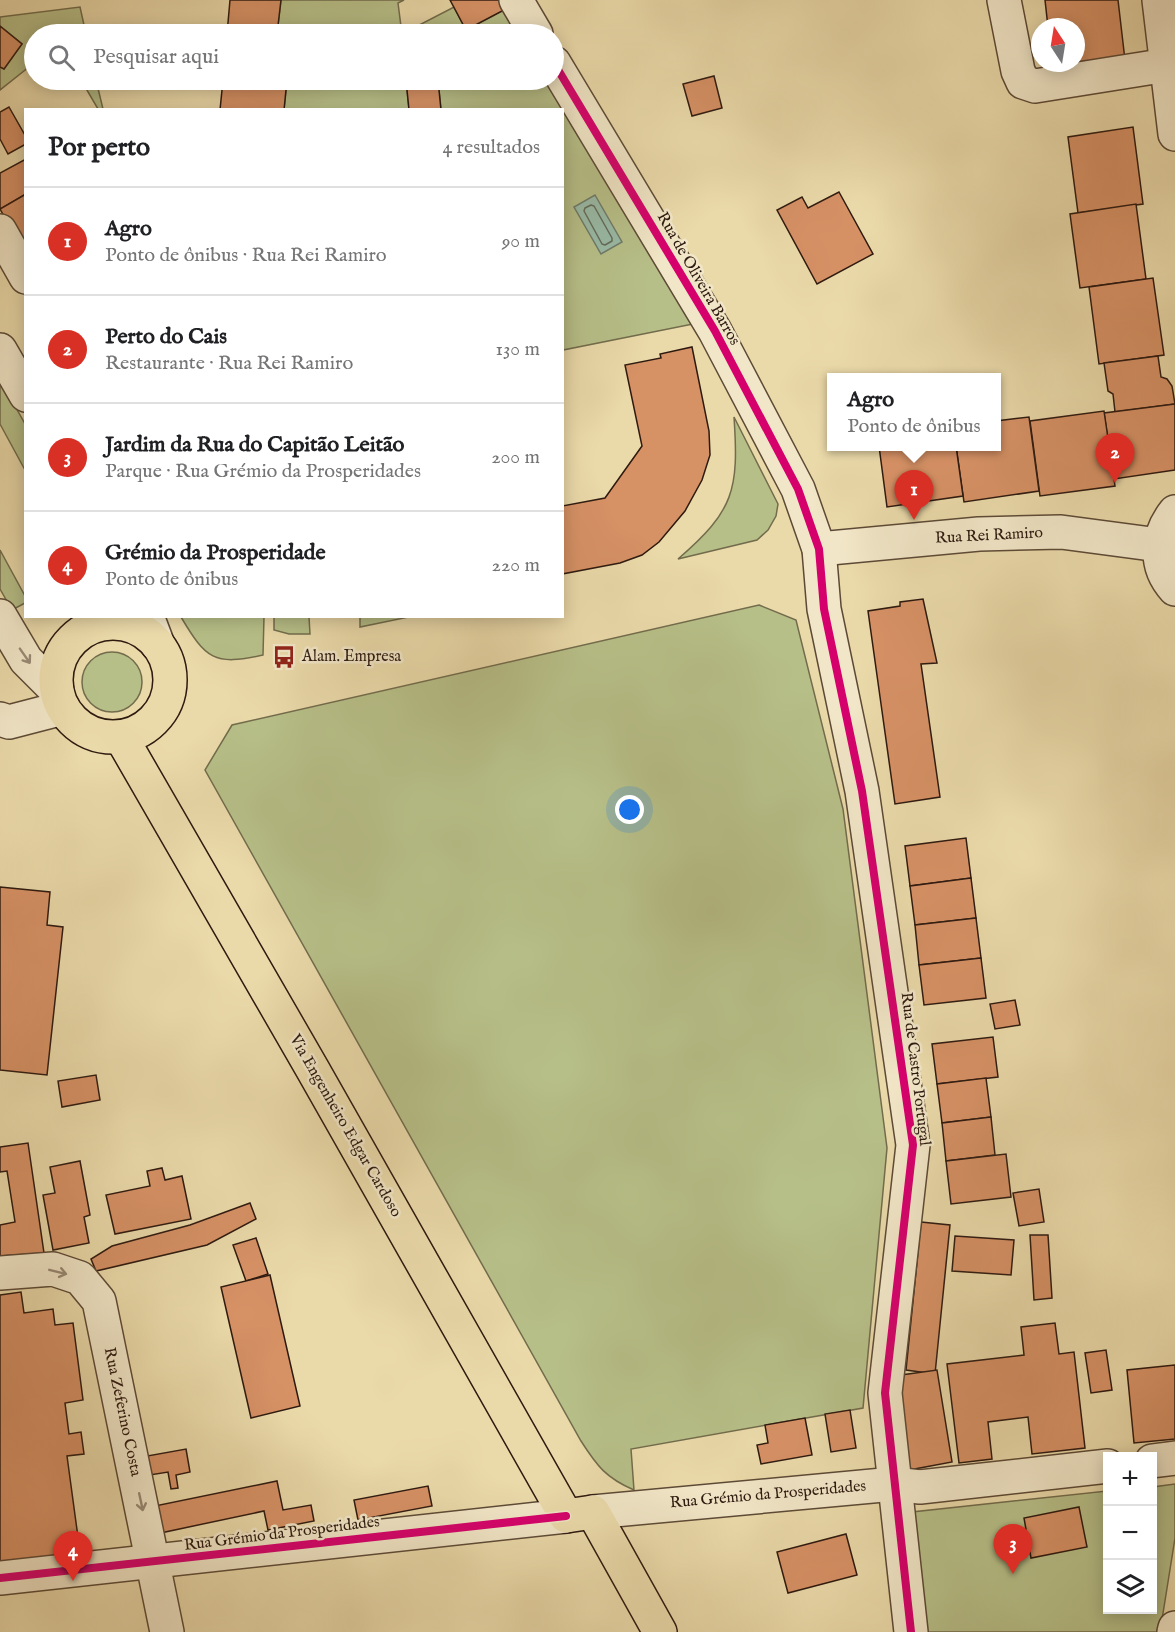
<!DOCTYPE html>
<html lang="pt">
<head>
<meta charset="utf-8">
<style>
	body { margin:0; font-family:"IM FELL English",serif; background:#f2f2f2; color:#202124 }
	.controls { position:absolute; right:18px; bottom:18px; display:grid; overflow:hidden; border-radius:0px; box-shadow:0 3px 15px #0003 }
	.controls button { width:54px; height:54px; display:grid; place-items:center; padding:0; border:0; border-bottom:2px solid #e0e0e0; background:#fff; color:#202124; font:30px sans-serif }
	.compass { position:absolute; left:1031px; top:18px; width:54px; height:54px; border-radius:50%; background:#fff; box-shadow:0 3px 15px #0003; rotate:348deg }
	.you { position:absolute; left:630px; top:810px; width:21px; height:21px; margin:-15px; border:4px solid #fff; border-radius:50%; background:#1a73e8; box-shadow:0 0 0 9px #1a73e833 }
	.badge { display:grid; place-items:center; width:39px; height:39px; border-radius:50%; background:#d93025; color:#fff; font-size:20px; font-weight:700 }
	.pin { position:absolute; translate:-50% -50px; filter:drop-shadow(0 2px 3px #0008) }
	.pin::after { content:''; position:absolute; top:32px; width:21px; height:18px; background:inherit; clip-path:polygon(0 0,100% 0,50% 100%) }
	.popup { position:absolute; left:827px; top:373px; width:174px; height:78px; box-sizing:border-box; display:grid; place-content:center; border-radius:0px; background:#fff; filter:drop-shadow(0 2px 4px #0005); font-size:20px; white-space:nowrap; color:#757577 }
	.popup b { font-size:22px; color:#202124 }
	.popup::after { content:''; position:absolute; left:50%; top:100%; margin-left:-12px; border:12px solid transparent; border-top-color:#fff }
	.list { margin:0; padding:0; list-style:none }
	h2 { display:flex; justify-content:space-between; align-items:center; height:78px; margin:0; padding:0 24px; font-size:26px }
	h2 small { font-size:20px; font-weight:400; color:#757577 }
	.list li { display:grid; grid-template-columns:39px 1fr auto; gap:18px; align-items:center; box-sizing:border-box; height:108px; padding:0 24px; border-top:2px solid #e0e0e0 }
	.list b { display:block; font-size:22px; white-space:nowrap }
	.list p { margin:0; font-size:20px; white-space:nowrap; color:#757577 }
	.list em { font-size:20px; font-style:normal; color:#757577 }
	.icon { flex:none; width:33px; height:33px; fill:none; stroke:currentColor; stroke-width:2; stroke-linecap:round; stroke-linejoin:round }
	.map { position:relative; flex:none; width:1175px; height:1632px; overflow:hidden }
	.search { position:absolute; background:#fff; box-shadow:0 3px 15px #0003; left:24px; top:24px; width:540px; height:66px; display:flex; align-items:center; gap:15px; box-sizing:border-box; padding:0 21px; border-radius:33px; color:#757577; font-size:22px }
	.panel { position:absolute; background:#fff; box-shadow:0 3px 15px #0003; left:24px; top:108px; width:540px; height:510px; border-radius:0px }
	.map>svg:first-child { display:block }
	.green { fill:#b7bf88; stroke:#726c4c; stroke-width:1.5 }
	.water { fill:#98baa6; stroke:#6e7a6a; stroke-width:1.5 }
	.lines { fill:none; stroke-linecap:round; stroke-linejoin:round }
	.shore { stroke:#636a5b; stroke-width:1.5 }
	.building { fill:#d69165; stroke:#2e1a10; stroke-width:1.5 }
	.minor-casing { stroke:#5d4a36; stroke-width:36 }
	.major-casing { stroke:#2e1a10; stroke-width:36 }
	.minor { stroke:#f1e6c7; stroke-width:33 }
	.major { stroke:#ead9a9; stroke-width:33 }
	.cycleway-casing { stroke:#f1e6c7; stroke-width:11 }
	.cycleway { stroke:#d6006c; stroke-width:8 }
	.oneway { stroke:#998a75 }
	.labels { text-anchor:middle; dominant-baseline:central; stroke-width:5; stroke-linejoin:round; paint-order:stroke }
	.street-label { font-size:16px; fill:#2e1a10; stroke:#f1e6c7 }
	.poi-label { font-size:16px; fill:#2e1a10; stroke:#f1e6c7; text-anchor:start }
</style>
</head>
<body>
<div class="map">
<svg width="1175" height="1632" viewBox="0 0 1175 1632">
	<rect width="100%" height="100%" fill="#ead9a9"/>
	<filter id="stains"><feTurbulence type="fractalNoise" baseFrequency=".00333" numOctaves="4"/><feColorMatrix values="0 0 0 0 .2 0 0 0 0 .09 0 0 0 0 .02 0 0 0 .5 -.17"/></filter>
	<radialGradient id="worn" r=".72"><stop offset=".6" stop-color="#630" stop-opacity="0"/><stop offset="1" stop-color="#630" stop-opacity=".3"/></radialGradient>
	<g class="green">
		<polygon points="281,0 404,0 398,3 402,34 454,7 466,30 504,10 519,34 277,34"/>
		<polygon points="80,7 86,34 34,34 34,63 0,90 0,67 4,69 22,44 0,26 0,17"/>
		<polygon points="81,80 96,80 103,109 98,109"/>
		<polygon points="287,80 406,80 409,109 284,110"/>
		<polygon points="438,80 546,80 693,324 563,350 562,110 441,109"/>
		<polygon points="0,379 25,424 25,470 0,424"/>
		<path d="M734,417L778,504L776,516L768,530L757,540L678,559C734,511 739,490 734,417Z"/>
		<polygon points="0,550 25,596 25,603 12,610 0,589"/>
		<path d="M759,605L796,620L843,809L887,1148L863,1408L631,1449L634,1490C606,1478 597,1466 581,1441L205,770L232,725Z"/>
		<polygon points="360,616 409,616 409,617 360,627"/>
		<path d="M181,617H264L263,655C214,666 206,659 181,617Z"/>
		<polygon points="274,617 309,617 310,634 289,634 274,630"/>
		<circle cx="112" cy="682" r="30"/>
		<polygon points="1175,1484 1175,1538 1160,1632 925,1632 912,1512 1107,1491 1108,1610 1152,1610 1153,1487"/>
	</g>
	<polygon class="water" points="595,195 622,242 601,254 574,207"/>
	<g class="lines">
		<polygon class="shore" points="591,205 594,206 612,238 612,241 605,245 602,244 584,211 585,208"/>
	</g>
	<g class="building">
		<polygon points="230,0 281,0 277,34 227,34"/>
		<polygon points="450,0 499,0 504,10 466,30"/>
		<polygon points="1045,0 1118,0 1125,60 1053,69 1053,63 1076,63 1076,27 1048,27"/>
		<polygon points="0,26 22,44 4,69 0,67"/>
		<polygon points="714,76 722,108 692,116 683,84"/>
		<polygon points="223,80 287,80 284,110 220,110"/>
		<polygon points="406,80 438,80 441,110 409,110"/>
		<polygon points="9,107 26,137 26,144 8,154 0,139 0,112"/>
		<polygon points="1133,127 1143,204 1078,213 1068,137"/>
		<polygon points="26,159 26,194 0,209 0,173"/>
		<polygon points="839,192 873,254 817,284 777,210 802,197 808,208"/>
		<polygon points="26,194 26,279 12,286 0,264 18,241 0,209"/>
		<polygon points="1136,204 1146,279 1080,288 1070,214"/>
		<polygon points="1153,278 1164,355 1099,364 1089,287"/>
		<polygon points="692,347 709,431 710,455 702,480 685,511 659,542 642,555 620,563 562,574 562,506 605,498 642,446 625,365 661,358 660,354"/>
		<polygon points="1158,356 1161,377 1167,379 1172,386 1175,404 1115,412 1113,394 1108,391 1104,363"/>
		<polygon points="1175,404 1175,470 1114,479 1104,413"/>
		<polygon points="1104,411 1115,486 1040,496 1030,421"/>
		<polygon points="1029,417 1039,491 964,502 956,446 996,446 996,421"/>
		<polygon points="879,446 956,446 963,496 887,507"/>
		<polygon points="923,599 937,663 921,664 940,797 895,804 868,611 900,606 900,602"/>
		<polygon points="966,838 971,878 910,886 905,846"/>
		<polygon points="971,878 976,918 915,925 910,886"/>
		<polygon points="0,887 50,892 47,925 63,927 47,1075 0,1070"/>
		<polygon points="976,918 981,958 919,965 915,925"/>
		<polygon points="981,958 986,998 924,1005 919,965"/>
		<polygon points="1015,1000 1020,1025 995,1029 990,1004"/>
		<polygon points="993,1037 998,1077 937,1084 932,1044"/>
		<polygon points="96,1075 100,1100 62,1107 58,1081"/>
		<polygon points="986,1078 991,1117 942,1123 937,1084"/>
		<polygon points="991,1117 995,1155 946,1161 942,1123"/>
		<polygon points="28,1143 44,1253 0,1256 0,1225 15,1222 7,1171 0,1172 0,1147"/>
		<polygon points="1006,1154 1011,1197 951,1204 946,1161"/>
		<polygon points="80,1161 90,1215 84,1217 89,1243 53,1250 43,1195 55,1193 50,1167"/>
		<polygon points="162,1168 165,1180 182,1176 191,1219 115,1234 106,1195 150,1186 147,1171"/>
		<polygon points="1039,1189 1044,1222 1019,1226 1013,1193"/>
		<polygon points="250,1203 256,1219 207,1245 96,1271 91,1259 112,1246 190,1225"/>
		<polygon points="921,1222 950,1225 935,1374 906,1370"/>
		<polygon points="1030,1235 1048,1235 1052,1298 1034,1300"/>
		<polygon points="955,1236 1014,1240 1011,1275 952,1271"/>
		<polygon points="256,1238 268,1274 246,1281 233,1245"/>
		<polygon points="270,1275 300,1406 251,1418 221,1287"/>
		<polygon points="21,1292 24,1313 53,1309 55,1325 73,1323 83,1400 65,1403 69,1434 81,1432 84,1454 67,1456 80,1552 0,1564 0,1295"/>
		<polygon points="1055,1323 1059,1354 1074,1352 1085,1448 1032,1454 1028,1417 988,1422 992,1459 959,1463 947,1364 1024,1355 1021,1327"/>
		<polygon points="1106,1350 1112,1390 1091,1393 1085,1353"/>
		<polygon points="1175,1365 1175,1439 1134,1443 1127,1370"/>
		<polygon points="937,1370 952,1462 909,1470 894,1376"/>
		<polygon points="850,1410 856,1448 831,1452 825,1414"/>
		<polygon points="805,1418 812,1455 761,1464 757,1445 768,1443 765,1425"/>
		<polygon points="186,1449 190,1472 176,1475 178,1488 171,1489 168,1472 150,1475 147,1456"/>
		<polygon points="277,1481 283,1510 311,1505 314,1521 268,1530 264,1511 151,1535 145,1508"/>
		<polygon points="428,1486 432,1506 358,1520 354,1500"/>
		<polygon points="1079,1507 1087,1547 1031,1558 1024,1518"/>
		<polygon points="846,1534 857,1575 788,1593 777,1552"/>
	</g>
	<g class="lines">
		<g class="minor-casing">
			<g id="minor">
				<polyline points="516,0 536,34"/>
				<polyline points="1004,0 1018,71 1023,82 1035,86 1167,65"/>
				<polyline points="1159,0 1175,134"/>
				<polyline points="554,63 715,331 798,489 819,549 824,609 862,791 913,1145 885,1393 911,1632"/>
				<polyline points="0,231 26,277"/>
				<polyline points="0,350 26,395"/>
				<path d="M1175,512C1156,536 1154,566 1175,589"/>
				<polyline points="819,549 979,534 1061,532 1159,545"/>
				<polyline points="0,616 26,660 57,691"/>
				<polyline points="147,616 158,645"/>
				<polyline points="0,719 9,722 63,708"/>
				<polyline points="0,1273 53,1269 80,1278 99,1301 167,1632"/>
				<polyline points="1152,1461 1175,1458"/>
				<polyline points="593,1512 894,1484 920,1487 1108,1466"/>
				<polyline points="0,1578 566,1516"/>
				<polyline points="1174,1632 1175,1628"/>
			</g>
		</g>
		<g class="major-casing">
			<g id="major">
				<circle cx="113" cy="680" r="57"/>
				<polyline points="121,737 313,1070 566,1516 593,1512 660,1632"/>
			</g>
		</g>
		<use href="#minor" class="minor"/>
		<use href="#major" class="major"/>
		<g class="cycleway-casing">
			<g id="cycleway">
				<polyline points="554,63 715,331 798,489 819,549 824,609 862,791 913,1145 885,1393 911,1632"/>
				<polyline points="0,1578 566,1516"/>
			</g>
		</g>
		<use href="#cycleway" class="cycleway"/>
	</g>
	<defs><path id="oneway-shaft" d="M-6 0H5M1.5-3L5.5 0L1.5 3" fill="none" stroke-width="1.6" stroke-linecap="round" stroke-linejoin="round" transform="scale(1.5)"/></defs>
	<g class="oneway">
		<use href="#oneway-shaft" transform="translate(25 656) rotate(55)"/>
		<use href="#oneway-shaft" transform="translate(58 1272) rotate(14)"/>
		<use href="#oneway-shaft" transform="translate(141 1502) rotate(78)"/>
	</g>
	<defs>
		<g id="bus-bare" transform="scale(1.8)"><path d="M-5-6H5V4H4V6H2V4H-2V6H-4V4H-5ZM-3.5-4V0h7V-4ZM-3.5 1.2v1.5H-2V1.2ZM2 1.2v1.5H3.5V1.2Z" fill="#8f2418" stroke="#f1e6c7" stroke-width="2.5" paint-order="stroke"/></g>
	</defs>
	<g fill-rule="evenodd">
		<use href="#bus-bare" x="284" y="657"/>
	</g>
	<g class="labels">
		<g class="street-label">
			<text transform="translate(698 279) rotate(60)">Rua de Oliveira Barros</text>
			<text transform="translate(989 536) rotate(-3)">Rua Rei Ramiro</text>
			<text transform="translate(915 1069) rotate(83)">Rua de Castro Portugal</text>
			<text transform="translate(345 1126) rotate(60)">Via Engenheiro Edgar Cardoso</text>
			<text transform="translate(122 1412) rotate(78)">Rua Zeferino Costa</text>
			<text transform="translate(768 1495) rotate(-5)">Rua Grémio da Prosperidades</text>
			<text transform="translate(282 1534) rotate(-7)">Rua Grémio da Prosperidades</text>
		</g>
		<g class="poi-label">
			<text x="302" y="657">Alam. Empresa</text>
		</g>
	</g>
	<rect width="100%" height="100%" filter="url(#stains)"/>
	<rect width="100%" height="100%" fill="url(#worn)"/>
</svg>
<div class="controls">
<button>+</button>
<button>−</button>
<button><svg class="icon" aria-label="layers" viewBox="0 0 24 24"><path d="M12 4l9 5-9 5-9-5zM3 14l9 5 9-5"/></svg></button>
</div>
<svg class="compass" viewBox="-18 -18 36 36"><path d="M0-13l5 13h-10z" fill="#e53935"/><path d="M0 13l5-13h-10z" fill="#757577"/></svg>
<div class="you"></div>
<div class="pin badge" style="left:914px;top:520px">1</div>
<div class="popup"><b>Agro</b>Ponto de ônibus</div>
<div class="pin badge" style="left:1115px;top:483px">2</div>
<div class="pin badge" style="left:1013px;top:1574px">3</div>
<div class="pin badge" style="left:73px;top:1581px">4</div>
<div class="search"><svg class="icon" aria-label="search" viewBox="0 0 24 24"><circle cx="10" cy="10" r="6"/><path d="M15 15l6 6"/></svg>Pesquisar aqui</div>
<section class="panel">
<h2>Por perto<small>4 resultados</small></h2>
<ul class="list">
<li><span class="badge">1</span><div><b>Agro</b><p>Ponto de ônibus · Rua Rei Ramiro</p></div><em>90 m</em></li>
<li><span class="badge">2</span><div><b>Perto do Cais</b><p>Restaurante · Rua Rei Ramiro</p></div><em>130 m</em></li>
<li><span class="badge">3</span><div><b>Jardim da Rua do Capitão Leitão</b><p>Parque · Rua Grémio da Prosperidades</p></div><em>200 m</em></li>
<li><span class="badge">4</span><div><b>Grémio da Prosperidade</b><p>Ponto de ônibus</p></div><em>220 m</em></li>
</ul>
</section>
</div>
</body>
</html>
